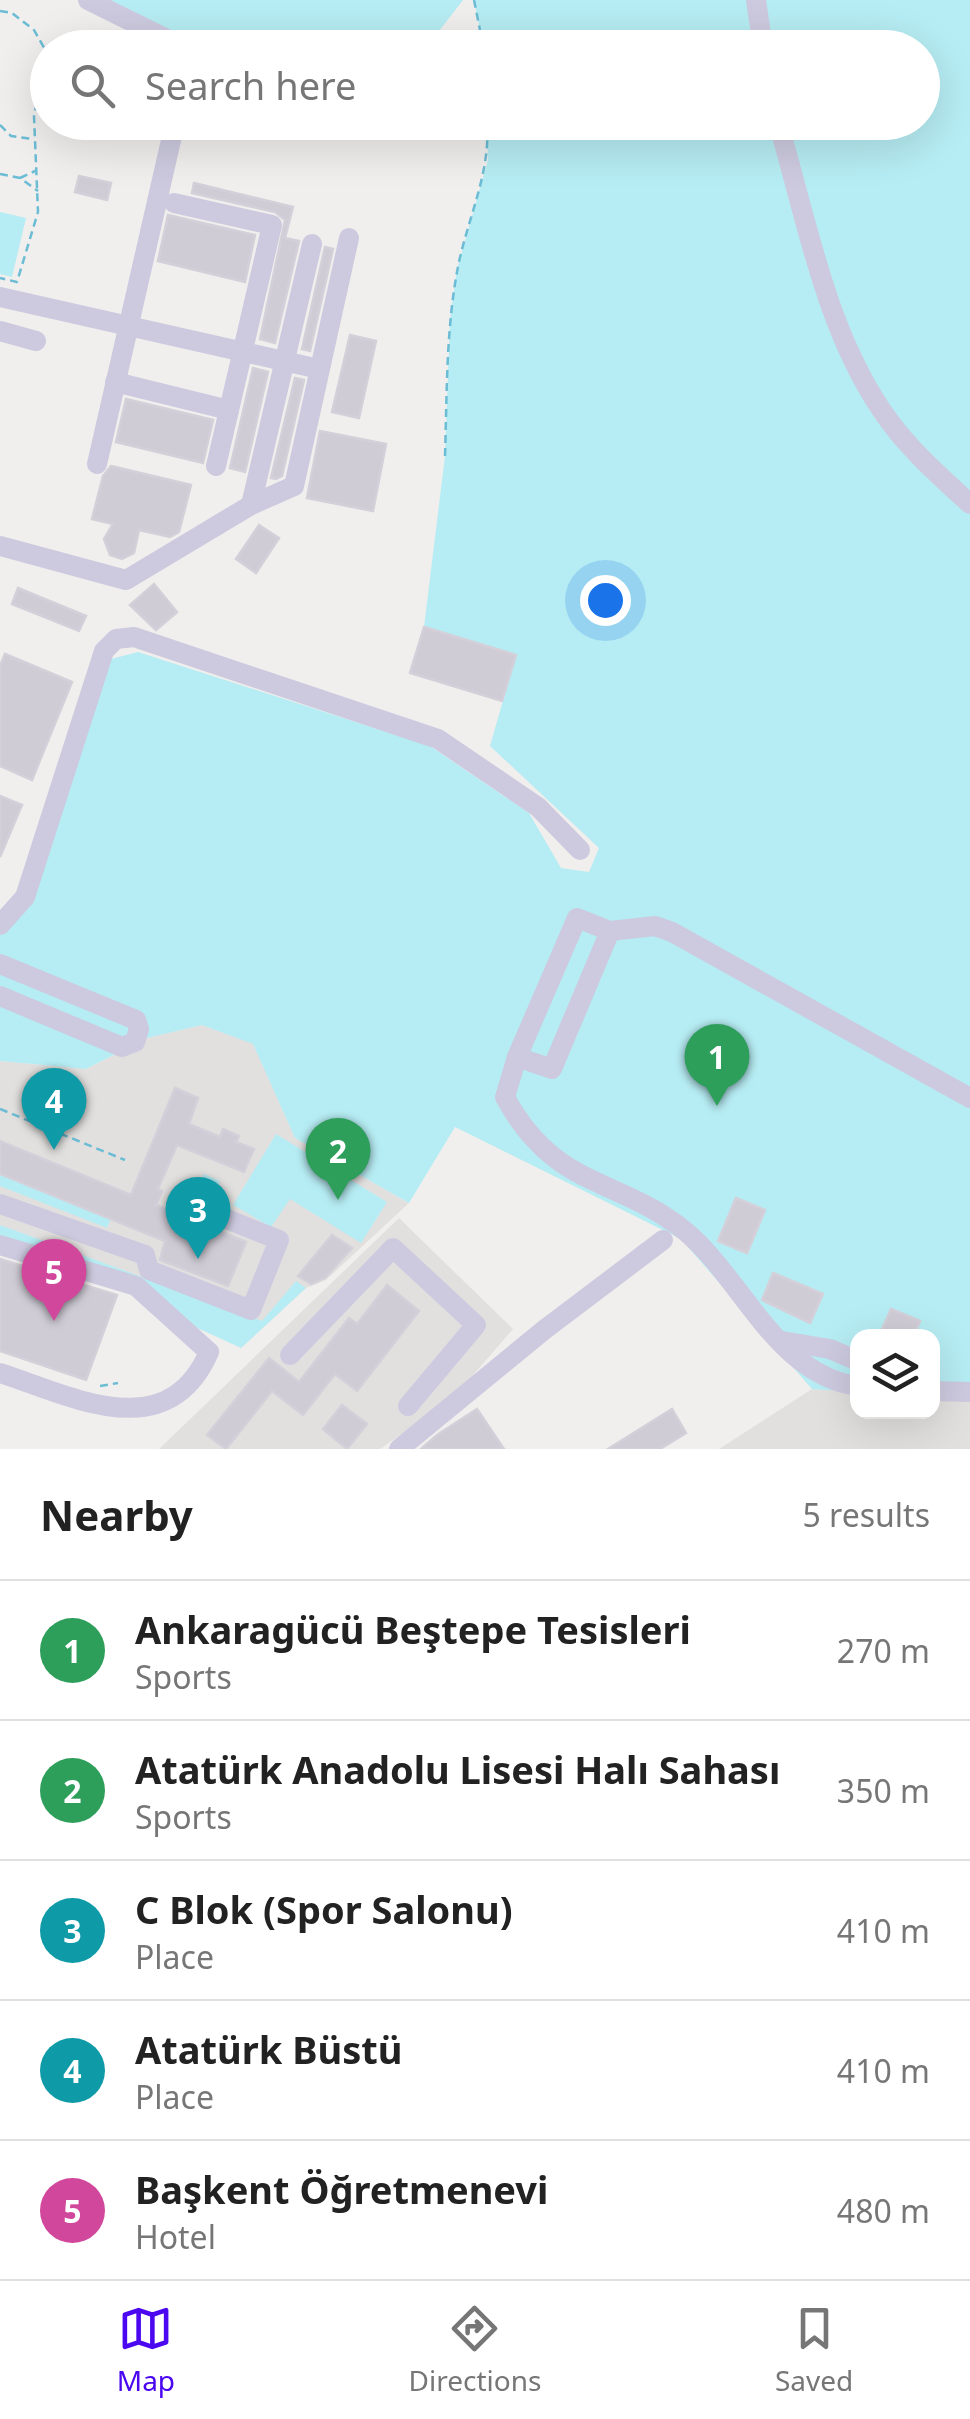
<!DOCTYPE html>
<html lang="en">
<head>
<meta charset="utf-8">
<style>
	body { margin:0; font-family:"Noto Sans",sans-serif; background:#f6f6f6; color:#222 }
	.controls { position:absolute; right:30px; bottom:30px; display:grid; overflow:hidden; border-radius:20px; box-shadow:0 10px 40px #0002 }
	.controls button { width:90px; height:90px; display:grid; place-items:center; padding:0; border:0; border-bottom:2px solid #e0e0e0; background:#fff; color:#222; font:50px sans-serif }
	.you { position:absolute; left:605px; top:600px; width:35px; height:35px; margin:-25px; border:8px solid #fff; border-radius:50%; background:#1a73e8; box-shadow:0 0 0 15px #1a73e833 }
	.badge { display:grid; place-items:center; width:65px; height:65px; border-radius:50%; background:#4a07f0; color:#fff; font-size:32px; font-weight:700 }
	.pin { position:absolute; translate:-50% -82px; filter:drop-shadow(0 2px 5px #0008) }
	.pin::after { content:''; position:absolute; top:52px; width:35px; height:30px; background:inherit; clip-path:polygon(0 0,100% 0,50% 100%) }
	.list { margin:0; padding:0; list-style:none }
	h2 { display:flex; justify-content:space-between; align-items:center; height:130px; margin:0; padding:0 40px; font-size:42px }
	h2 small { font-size:32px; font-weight:400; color:#767676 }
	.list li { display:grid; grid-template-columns:65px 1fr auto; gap:30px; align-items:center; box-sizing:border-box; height:140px; padding:0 40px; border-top:2px solid #e0e0e0 }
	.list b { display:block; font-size:38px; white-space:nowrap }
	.list p { margin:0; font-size:32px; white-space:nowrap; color:#767676 }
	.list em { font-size:32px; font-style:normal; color:#767676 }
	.icon { flex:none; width:55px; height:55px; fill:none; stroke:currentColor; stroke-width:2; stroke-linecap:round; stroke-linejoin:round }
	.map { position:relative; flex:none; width:970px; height:1449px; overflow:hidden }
	.search { position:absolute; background:#fff; box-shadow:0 10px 40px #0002; left:30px; right:30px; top:30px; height:110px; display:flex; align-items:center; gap:25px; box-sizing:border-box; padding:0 35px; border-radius:55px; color:#767676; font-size:38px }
	.sheet { height:830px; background:#fff }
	nav { display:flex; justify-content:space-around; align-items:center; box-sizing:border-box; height:140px; border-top:2px solid #e0e0e0; background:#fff; font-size:28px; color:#767676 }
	nav a { display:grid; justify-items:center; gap:5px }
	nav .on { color:#4a07f0 }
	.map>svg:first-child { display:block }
	.education { fill:#e1e0df }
	.green { fill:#b6ecf3 }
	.building { fill:#d0ccd6; stroke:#d4d0da; stroke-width:2.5 }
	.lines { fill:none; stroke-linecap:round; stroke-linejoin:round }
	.path { stroke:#6bbcd4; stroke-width:2.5; stroke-dasharray:8 5; stroke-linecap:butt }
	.minor { stroke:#cdcadf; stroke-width:20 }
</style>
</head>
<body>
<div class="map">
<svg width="970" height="1449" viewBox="0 0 970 1449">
	<rect width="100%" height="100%" fill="#f0efed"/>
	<g class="education">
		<polygon points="202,1025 253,1043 295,1138 409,1203 326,1280 306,1288 241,1348 139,1282 0,1241 0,1061 86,1069 147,1038"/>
		<polygon points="399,1218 513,1329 453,1398 380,1449 159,1449"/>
		<polygon points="812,1389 857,1392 858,1412 932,1412 933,1396 970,1398 970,1449 719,1449"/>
	</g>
	<g class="green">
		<polygon points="104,0 463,0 426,48 201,47"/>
		<polygon points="474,0 970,0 970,1398 933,1396 932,1336 858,1336 857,1392 812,1389 681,1239 455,1127 409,1203 295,1138 253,1044 202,1025 147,1038 86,1069 0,1061 0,932 111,659 138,652 430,746 529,813 561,868 589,872 599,848 490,746 516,655 424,627 445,456 450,320 457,269 488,160 487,123 922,122 922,48 477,47 480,30"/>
		<polygon points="0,212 26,218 12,277 0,274"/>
		<polygon points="276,1134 387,1202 361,1243 290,1199 271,1227 233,1205"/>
		<polygon points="0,1174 111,1218 107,1228 0,1186"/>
		<polygon points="204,1174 220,1181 210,1203 194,1197"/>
		<polygon points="0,1225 262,1321 296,1281 306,1288 241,1348 180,1320 139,1282 0,1239"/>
	</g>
	<g class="building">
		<polygon points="79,176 111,183 107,200 75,192"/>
		<polygon points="194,183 293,207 285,238 299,241 275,343 260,339 285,220 275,212 192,193"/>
		<polygon points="168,215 255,235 245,282 158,261"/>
		<polygon points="325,247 333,249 310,351 302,349"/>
		<polygon points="350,335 376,341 359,418 332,412"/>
		<polygon points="253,368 268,372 245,472 230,468"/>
		<polygon points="295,378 304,380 282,476 276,479 271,478"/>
		<polygon points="126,399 213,420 203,463 116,442"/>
		<polygon points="320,431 386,444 373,511 307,498"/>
		<polygon points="111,466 191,485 179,532 170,537 139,530 134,553 122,559 110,555 104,539 113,524 92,519 103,476"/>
		<polygon points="259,525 279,538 256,573 236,559"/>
		<polygon points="154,584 177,612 156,630 130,605"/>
		<polygon points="18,588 86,616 79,631 12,604"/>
		<polygon points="424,627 516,655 502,701 410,673"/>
		<polygon points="5,654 72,682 32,780 0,766 0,666"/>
		<polygon points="0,796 22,805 0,857"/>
		<polygon points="175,1088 198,1098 189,1124 220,1137 223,1129 239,1136 236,1142 254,1149 244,1172 177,1145 158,1189 162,1191 156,1205 246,1242 228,1286 160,1260 165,1241 0,1174 0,1141 131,1195"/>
		<polygon points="736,1198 765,1210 747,1253 718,1241"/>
		<polygon points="332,1235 352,1248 325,1278 311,1284 298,1276"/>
		<polygon points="0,1259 117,1295 86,1380 0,1351"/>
		<polygon points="773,1273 823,1294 810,1323 762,1300"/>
		<polygon points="387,1285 419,1311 357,1391 335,1374 303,1415 272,1391 226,1449 207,1435 269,1358 299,1382 349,1318 357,1324"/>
		<polygon points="891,1309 920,1321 914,1336 879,1336"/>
		<polygon points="342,1405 367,1424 347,1449 323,1429"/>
		<polygon points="477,1409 504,1449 421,1449 437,1435"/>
		<polygon points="672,1409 686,1433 660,1449 608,1449"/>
	</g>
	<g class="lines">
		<g class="path">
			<polyline points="474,0 480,30 477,48"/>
			<polyline points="0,11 12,13 34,30 47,53 34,116 38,212 17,282 0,278"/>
			<polyline points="0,125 11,136 32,139"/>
			<polyline points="0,174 20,178 38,191"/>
			<polyline points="20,178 35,171"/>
			<path d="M445,456C447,394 446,332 457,272C466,221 491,175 487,122"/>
			<polyline points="0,1109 125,1160"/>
			<polyline points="100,1386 118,1383"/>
		</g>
		<g class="minor">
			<polyline points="88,0 185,48"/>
			<polyline points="756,0 763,48"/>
			<path d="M778,122C807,221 827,338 890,422C913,453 942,478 970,504"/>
			<polyline points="174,203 272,225 216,466"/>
			<polyline points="0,297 319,369"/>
			<polyline points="0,331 36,341"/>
			<polyline points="115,382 229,410"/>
			<polyline points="97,464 172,136"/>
			<polyline points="251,505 312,244"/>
			<polyline points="0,546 126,580 251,505 294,486 349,238"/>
			<polygon points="577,918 610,931 552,1069 517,1057"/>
			<polyline points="0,925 25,897 104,651 116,639 134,637 438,739 538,807 580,850"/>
			<polyline points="610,931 655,926 672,932 970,1098"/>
			<polyline points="0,964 136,1020 139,1029 135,1042 122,1047 0,996"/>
			<path d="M517,1057L505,1097C555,1190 617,1176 685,1231C742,1278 777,1376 858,1386"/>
			<polyline points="0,1204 145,1255 149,1270 251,1310 279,1240 219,1216"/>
			<path d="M0,1245L136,1286L209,1352C167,1448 71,1396 0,1373"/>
			<polyline points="782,1341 830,1349 858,1361"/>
			<polyline points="290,1355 393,1248 476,1325 408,1406"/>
			<polyline points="932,1391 970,1392"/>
			<polyline points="399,1449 544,1330 663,1240"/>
		</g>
	</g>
</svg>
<div class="controls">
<button><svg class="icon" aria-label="layers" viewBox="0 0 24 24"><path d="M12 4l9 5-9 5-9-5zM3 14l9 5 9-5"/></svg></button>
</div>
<div class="you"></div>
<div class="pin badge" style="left:717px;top:1106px;background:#2e9e5b">1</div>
<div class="pin badge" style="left:338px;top:1200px;background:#2e9e5b">2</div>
<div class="pin badge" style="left:198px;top:1259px;background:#0f9aa8">3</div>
<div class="pin badge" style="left:54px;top:1150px;background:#0f9aa8">4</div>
<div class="pin badge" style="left:54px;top:1321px;background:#d1479c">5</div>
<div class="search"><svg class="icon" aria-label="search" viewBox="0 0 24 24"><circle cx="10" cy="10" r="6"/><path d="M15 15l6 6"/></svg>Search here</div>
</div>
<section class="sheet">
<h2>Nearby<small>5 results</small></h2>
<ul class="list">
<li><span class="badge" style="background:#2e9e5b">1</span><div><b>Ankaragücü Beştepe Tesisleri</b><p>Sports</p></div><em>270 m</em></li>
<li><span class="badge" style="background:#2e9e5b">2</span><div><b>Atatürk Anadolu Lisesi Halı Sahası</b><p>Sports</p></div><em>350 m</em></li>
<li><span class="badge" style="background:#0f9aa8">3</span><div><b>C Blok (Spor Salonu)</b><p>Place</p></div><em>410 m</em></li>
<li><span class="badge" style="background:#0f9aa8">4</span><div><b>Atatürk Büstü</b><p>Place</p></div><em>410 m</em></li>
<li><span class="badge" style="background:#d1479c">5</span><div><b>Başkent Öğretmenevi</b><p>Hotel</p></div><em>480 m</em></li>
</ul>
</section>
<nav>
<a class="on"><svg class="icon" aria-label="map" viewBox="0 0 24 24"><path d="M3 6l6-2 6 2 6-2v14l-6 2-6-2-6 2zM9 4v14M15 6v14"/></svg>Map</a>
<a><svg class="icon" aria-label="directions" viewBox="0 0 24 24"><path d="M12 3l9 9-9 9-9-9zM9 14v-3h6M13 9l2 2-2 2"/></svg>Directions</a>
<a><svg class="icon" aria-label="saved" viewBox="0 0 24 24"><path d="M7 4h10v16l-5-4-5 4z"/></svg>Saved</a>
</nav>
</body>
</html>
